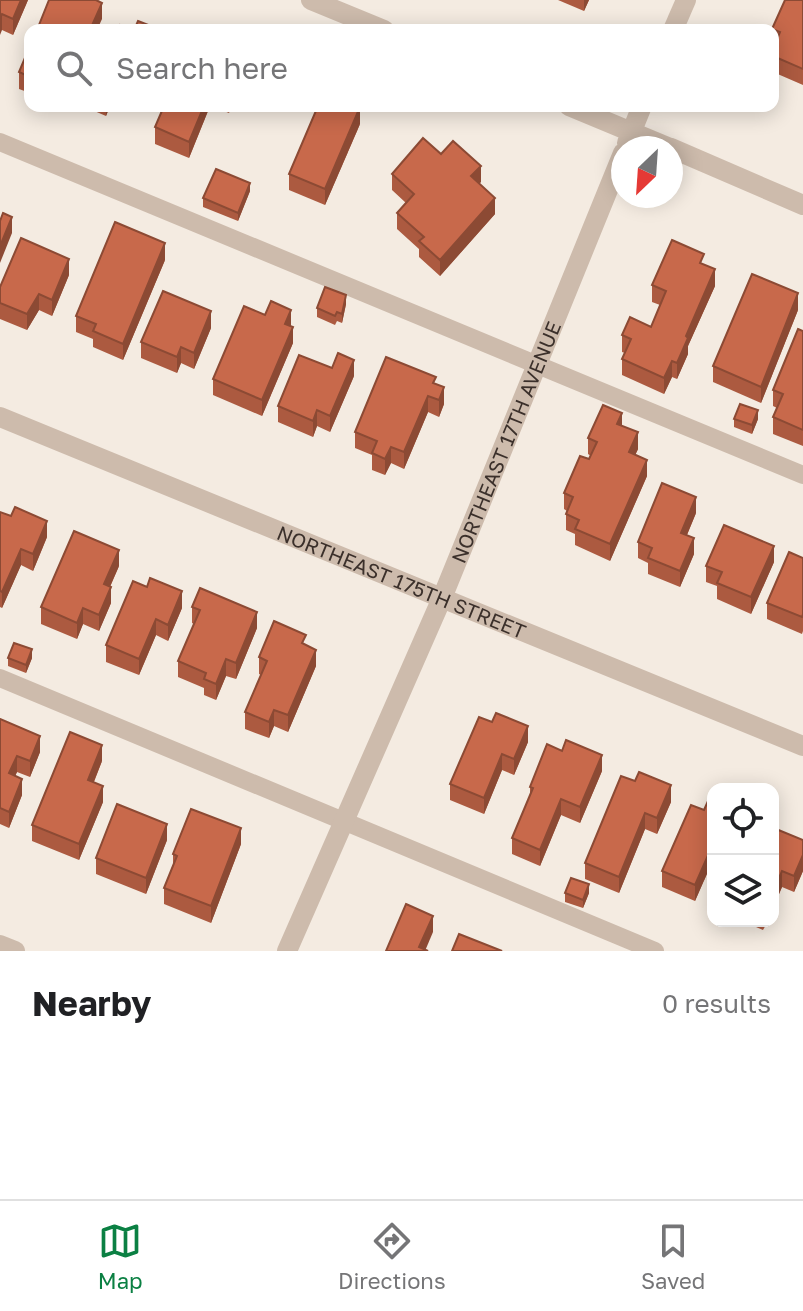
<!DOCTYPE html>
<html lang="en">
<head>
<meta charset="utf-8">
<style>
	body { margin:0; font-family:"Golos Text",sans-serif; background:#f2f2f2; color:#202124 }
	.controls { position:absolute; right:24px; bottom:24px; display:grid; overflow:hidden; border-radius:16px; box-shadow:0 4px 20px #0003 }
	.controls button { width:72px; height:72px; display:grid; place-items:center; padding:0; border:0; border-bottom:2px solid #e0e0e0; background:#fff; color:#202124; font:40px sans-serif }
	.compass { position:absolute; left:611px; top:136px; width:72px; height:72px; border-radius:50%; background:#fff; box-shadow:0 4px 20px #0003; rotate:205deg }
	.list { margin:0; padding:0; list-style:none }
	h2 { display:flex; justify-content:space-between; align-items:center; height:104px; margin:0; padding:0 32px; font-size:34px }
	h2 small { font-size:26px; font-weight:400; color:#757577 }
	.icon { flex:none; width:44px; height:44px; fill:none; stroke:currentColor; stroke-width:2; stroke-linecap:round; stroke-linejoin:round }
	.map { position:relative; flex:none; width:803px; height:951px; overflow:hidden }
	.search { position:absolute; background:#fff; box-shadow:0 4px 20px #0003; left:24px; right:24px; top:24px; height:88px; display:flex; align-items:center; gap:20px; box-sizing:border-box; padding:0 28px; border-radius:16px; color:#757577; font-size:30px }
	.sheet { height:248px; background:#fff }
	nav { display:flex; justify-content:space-around; align-items:center; box-sizing:border-box; height:112px; border-top:2px solid #e0e0e0; background:#fff; font-size:22px; color:#757577 }
	nav a { display:grid; justify-items:center; gap:4px }
	nav .on { color:#0b8043 }
	.map>svg:first-child { display:block }
	.lines { fill:none; stroke-linecap:round; stroke-linejoin:round }
	.lane { stroke:#cdbbac; stroke-width:18 }
	.street { stroke:#cdbbac; stroke-width:20 }
	.wall { fill:#ac5a40 }
	.shaded-wall { fill:#8c4a34 }
	.building { fill:#c8694b; stroke:#8c4a34; stroke-width:2 }
	.labels { text-anchor:middle; dominant-baseline:central; stroke-width:7; stroke-linejoin:round; paint-order:stroke }
	.street-label { font-size:20px; fill:#3b302b; stroke:#fbf5ee }
</style>
</head>
<body>
<div class="map">
<svg width="803" height="951" viewBox="0 0 803 951">
	<rect width="100%" height="100%" fill="#f4ebe1"/>
	<g class="lines">
		<g class="lane">
			<polyline points="0,142 803,475"/>
			<polyline points="0,678 655,951"/>
		</g>
		<g class="street">
			<polyline points="311,0 384,30"/>
			<polyline points="673,30 686,0"/>
			<polyline points="569,106 670,148"/>
			<polyline points="627,143 642,106"/>
			<polyline points="671,148 803,205"/>
			<path id="s1" d="M0,417L803,746"/>
			<polyline points="0,945 15,951"/>
			<path id="s2" d="M287,951L442,598L623,153"/>
		</g>
	</g>
	<g class="wall">
		<polygon points="0,0 28,0 13,35 2,30"/>
		<polygon points="558,0 589,0 584,11"/>
		<polygon points="803,0 803,85 773,72 773,49 774,46 773,45 772,30"/>
		<polygon points="30,46 30,93 19,89 19,72"/>
		<polygon points="92,106 110,106 106,116 92,110"/>
		<polygon points="116,106 133,106 130,112"/>
		<polygon points="164,106 210,106 189,158 155,144 155,127"/>
		<polygon points="211,106 232,106 229,113"/>
		<polygon points="360,124 325,205 289,190 289,174"/>
		<polygon points="441,154 481,182 479,183 495,214 440,276 419,257 419,249 397,229 397,213 406,203 392,190 392,174"/>
		<polygon points="250,191 238,221 203,207 203,198"/>
		<polygon points="165,260 123,360 93,347 93,339 76,332 76,316"/>
		<polygon points="704,265 715,286 688,346 688,354 677,379 672,377 664,394 622,375 622,359 625,353 622,352 622,335 651,327 660,305 652,302 652,285"/>
		<polygon points="69,275 52,316 39,310 27,330 0,319 0,287"/>
		<polygon points="346,304 342,323 337,321 335,325 317,317 317,308"/>
		<polygon points="798,310 761,403 713,382 713,366"/>
		<polygon points="291,326 293,343 262,416 213,395 213,379"/>
		<polygon points="211,328 194,369 181,363 177,373 141,358 141,342"/>
		<polygon points="803,331 803,446 773,434 773,417 777,408 773,406 773,390"/>
		<polygon points="354,376 330,432 317,426 313,437 278,422 278,406"/>
		<polygon points="436,384 444,404 439,417 428,412 404,469 391,463 385,475 372,470 372,455 355,448 355,432"/>
		<polygon points="734,419 758,419 752,434 734,427"/>
		<polygon points="622,426 638,449 635,455 647,476 610,561 575,545 575,534 566,530 566,514 567,511 564,509 564,493 589,459 591,456 588,454 588,438"/>
		<polygon points="0,512 47,537 33,571 21,565 2,608 0,607"/>
		<polygon points="696,513 687,535 694,554 680,587 648,574 648,563 638,558 638,542"/>
		<polygon points="803,558 803,631 802,634 767,619 767,603"/>
		<polygon points="774,562 751,614 717,599 717,586 706,582 706,566"/>
		<polygon points="119,566 110,587 111,603 99,631 83,624 77,639 41,624 41,607"/>
		<polygon points="133,581 182,608 168,641 156,635 139,675 106,662 106,645"/>
		<polygon points="192,607 257,628 236,679 226,676 216,700 204,695 204,688 178,677 178,661 194,624 192,623"/>
		<polygon points="306,645 316,666 288,732 274,726 269,738 245,729 245,712 261,675 259,674 259,657"/>
		<polygon points="8,658 32,658 26,673 8,666"/>
		<polygon points="479,717 528,742 514,775 502,770 484,814 450,800 450,784"/>
		<polygon points="0,719 40,752 30,777 17,772 15,776 22,795 9,828 0,824"/>
		<polygon points="102,761 94,782 103,802 79,860 32,841 32,825"/>
		<polygon points="602,771 580,823 561,815 540,866 512,854 512,838 530,795 530,787"/>
		<polygon points="621,776 671,802 657,834 645,829 619,893 585,879 585,863"/>
		<polygon points="713,803 713,860 695,901 662,887 662,871 704,810"/>
		<polygon points="773,836 803,840 803,871 794,892 782,887 773,908"/>
		<polygon points="167,840 146,894 96,874 96,858"/>
		<polygon points="241,844 211,923 164,904 164,888 173,866 173,854"/>
		<polygon points="565,893 589,893 583,908 565,902"/>
		<polygon points="742,921 768,921 763,930"/>
	</g>
	<g class="shaded-wall">
		<polygon points="21,0 28,0 13,35 13,19"/>
		<polygon points="584,0 589,0 584,11"/>
		<polygon points="102,3 102,19 97,30 90,30"/>
		<polygon points="2,14 2,30 0,35 0,18"/>
		<polygon points="106,106 110,106 106,116"/>
		<polygon points="204,106 210,106 189,158 189,142"/>
		<polygon points="360,107 360,124 325,205 325,189"/>
		<polygon points="481,166 481,182 471,192 471,176"/>
		<polygon points="250,183 250,191 238,221 238,213"/>
		<polygon points="495,198 495,214 440,276 440,260"/>
		<polygon points="12,217 12,233 0,263 0,246"/>
		<polygon points="165,243 165,260 123,360 123,344"/>
		<polygon points="69,259 69,275 52,316 52,300"/>
		<polygon points="715,269 715,286 688,346 688,354 677,379 677,363 686,336"/>
		<polygon points="798,293 798,310 761,403 761,387"/>
		<polygon points="39,294 39,310 27,330 27,314"/>
		<polygon points="346,295 346,304 342,323 342,314"/>
		<polygon points="291,310 291,326 285,324"/>
		<polygon points="211,311 211,328 194,369 194,353"/>
		<polygon points="293,327 293,343 262,416 262,400"/>
		<polygon points="181,347 181,363 177,373 177,357"/>
		<polygon points="354,360 354,376 330,432 330,416"/>
		<polygon points="672,361 672,377 664,394 664,378"/>
		<polygon points="444,387 444,404 439,417 439,400"/>
		<polygon points="428,396 428,412 404,469 404,452"/>
		<polygon points="317,410 317,426 313,437 313,421"/>
		<polygon points="758,410 758,419 752,434 752,425"/>
		<polygon points="622,413 622,429 617,424"/>
		<polygon points="638,432 638,449 629,469 629,452"/>
		<polygon points="391,447 391,463 385,475 385,459"/>
		<polygon points="647,460 647,476 610,561 610,544"/>
		<polygon points="696,497 696,513 681,549 681,533"/>
		<polygon points="47,521 47,537 33,571 33,554"/>
		<polygon points="694,538 694,554 680,587 680,571"/>
		<polygon points="774,546 774,562 751,614 751,597"/>
		<polygon points="21,549 21,565 2,608 2,592"/>
		<polygon points="119,550 119,566 104,600 104,584"/>
		<polygon points="111,587 111,603 99,631 99,615"/>
		<polygon points="182,591 182,608 168,641 168,625"/>
		<polygon points="83,608 83,624 77,639 77,623"/>
		<polygon points="257,612 257,628 236,679 236,663"/>
		<polygon points="156,619 156,635 139,675 139,659"/>
		<polygon points="32,649 32,658 26,673 26,665"/>
		<polygon points="316,650 316,666 288,732 288,715"/>
		<polygon points="226,659 226,676 216,700 216,684"/>
		<polygon points="274,710 274,726 269,738 269,722"/>
		<polygon points="528,726 528,742 514,775 514,759"/>
		<polygon points="40,736 40,752 30,777 30,761"/>
		<polygon points="102,745 102,761 88,796 88,780"/>
		<polygon points="502,754 502,770 484,814 484,798"/>
		<polygon points="602,755 602,771 580,823 580,807"/>
		<polygon points="17,756 17,772 9,789 9,773"/>
		<polygon points="22,779 22,795 9,828 9,812"/>
		<polygon points="671,785 671,802 657,834 657,818"/>
		<polygon points="103,786 103,802 79,860 79,844"/>
		<polygon points="561,799 561,815 540,866 540,850"/>
		<polygon points="645,813 645,829 619,893 619,877"/>
		<polygon points="167,824 167,840 146,894 146,878"/>
		<polygon points="241,828 241,844 211,923 211,906"/>
		<polygon points="713,844 713,860 695,901 695,885"/>
		<polygon points="803,855 803,871 794,892 794,876"/>
		<polygon points="782,871 782,887 773,908 773,892"/>
		<polygon points="589,884 589,893 583,908 583,900"/>
		<polygon points="433,916 433,932 425,951 419,947"/>
	</g>
	<g class="building">
		<polygon points="0,0 21,0 13,19 2,14 0,18"/>
		<polygon points="49,0 96,0 102,3 90,30 37,30"/>
		<polygon points="785,0 803,0 803,69 773,56 773,49 780,32 772,29"/>
		<polygon points="138,21 161,30 134,30"/>
		<polygon points="120,25 132,30 118,30"/>
		<polygon points="30,46 30,77 19,72"/>
		<polygon points="164,106 204,106 189,142 155,127"/>
		<polygon points="318,106 357,106 360,107 325,189 289,174"/>
		<polygon points="423,138 441,154 453,141 481,166 471,176 495,198 440,260 419,241 424,237 397,213 414,194 392,174"/>
		<polygon points="216,169 250,183 238,213 203,198"/>
		<polygon points="3,213 12,217 0,246 0,221"/>
		<polygon points="115,222 165,243 123,344 93,331 96,324 76,316"/>
		<polygon points="21,238 69,259 52,300 39,294 27,314 0,303 0,287"/>
		<polygon points="672,240 704,254 700,263 715,269 686,336 688,338 677,363 672,361 664,378 622,359 631,339 622,335 630,317 651,327 666,291 652,285"/>
		<polygon points="752,274 798,293 761,387 713,366"/>
		<polygon points="325,287 346,295 342,314 337,312 335,316 317,308"/>
		<polygon points="163,291 211,311 194,353 181,347 177,357 141,342"/>
		<polygon points="271,301 291,310 285,324 293,327 262,400 213,379 244,306 265,315"/>
		<polygon points="798,329 803,331 803,430 773,417 783,394 773,390"/>
		<polygon points="338,353 354,360 330,416 317,410 313,421 278,406 299,355 332,368"/>
		<polygon points="386,357 436,377 433,383 444,387 439,400 428,396 404,452 391,447 385,459 372,453 377,441 355,432"/>
		<polygon points="740,404 758,410 752,425 734,419"/>
		<polygon points="603,405 622,413 617,424 638,432 629,452 647,460 610,544 575,529 579,520 566,514 573,497 564,493 580,456 589,459 597,442 588,438"/>
		<polygon points="662,483 696,497 681,533 694,538 680,571 648,558 652,548 638,542"/>
		<polygon points="15,507 47,521 33,554 21,549 2,592 0,591 0,512 11,516"/>
		<polygon points="724,525 774,546 751,597 717,583 722,572 706,566"/>
		<polygon points="74,531 119,550 104,584 111,587 99,615 83,608 77,623 41,607"/>
		<polygon points="789,552 803,558 803,614 802,617 767,603"/>
		<polygon points="150,578 182,591 168,625 156,619 139,659 106,645 133,581 147,587"/>
		<polygon points="200,588 257,612 236,663 226,659 216,684 204,679 206,673 178,661 200,610 192,607"/>
		<polygon points="274,621 306,635 302,643 316,650 288,715 274,710 269,722 245,712 267,661 259,657"/>
		<polygon points="14,643 32,649 26,665 8,658"/>
		<polygon points="496,713 528,726 514,759 502,754 484,798 450,784 479,717 492,722"/>
		<polygon points="0,719 40,736 30,761 17,756 9,773 22,779 9,812 0,808"/>
		<polygon points="70,732 102,745 88,780 103,786 79,844 32,825"/>
		<polygon points="566,740 602,755 580,807 561,799 540,850 512,838 533,788 530,787 547,744 562,751"/>
		<polygon points="639,772 671,785 657,818 645,813 619,877 585,863 621,776 635,781"/>
		<polygon points="708,801 713,803 713,844 695,885 662,871 691,805 704,810"/>
		<polygon points="117,804 167,824 146,878 96,858"/>
		<polygon points="191,809 241,828 211,906 164,888 177,856 173,854"/>
		<polygon points="776,829 803,840 803,855 794,876 782,871 773,892 773,836"/>
		<polygon points="571,878 589,884 583,900 565,893"/>
		<polygon points="406,904 433,916 419,947 428,951 386,951"/>
		<polygon points="459,934 502,951 452,951"/>
	</g>
	<g class="labels">
		<g class="street-label">
			<text stroke="none"><textPath href="#s2" startOffset="554">NORTHEAST 17TH AVENUE</textPath></text>
			<text stroke="none"><textPath href="#s1" startOffset="434">NORTHEAST 175TH STREET</textPath></text>
		</g>
	</g>
</svg>
<div class="controls">
<button><svg class="icon" aria-label="locate" viewBox="0 0 24 24"><circle cx="12" cy="12" r="6"/><path d="M12 2v4M12 18v4M2 12h4M18 12h4"/></svg></button>
<button><svg class="icon" aria-label="layers" viewBox="0 0 24 24"><path d="M12 4l9 5-9 5-9-5zM3 14l9 5 9-5"/></svg></button>
</div>
<svg class="compass" viewBox="-18 -18 36 36"><path d="M0-13l5 13h-10z" fill="#e53935"/><path d="M0 13l5-13h-10z" fill="#757577"/></svg>
<div class="search"><svg class="icon" aria-label="search" viewBox="0 0 24 24"><circle cx="10" cy="10" r="6"/><path d="M15 15l6 6"/></svg>Search here</div>
</div>
<section class="sheet">
<h2>Nearby<small>0 results</small></h2>
<ul class="list">
</ul>
</section>
<nav>
<a class="on"><svg class="icon" aria-label="map" viewBox="0 0 24 24"><path d="M3 6l6-2 6 2 6-2v14l-6 2-6-2-6 2zM9 4v14M15 6v14"/></svg>Map</a>
<a><svg class="icon" aria-label="directions" viewBox="0 0 24 24"><path d="M12 3l9 9-9 9-9-9zM9 14v-3h6M13 9l2 2-2 2"/></svg>Directions</a>
<a><svg class="icon" aria-label="saved" viewBox="0 0 24 24"><path d="M7 4h10v16l-5-4-5 4z"/></svg>Saved</a>
</nav>
</body>
</html>
